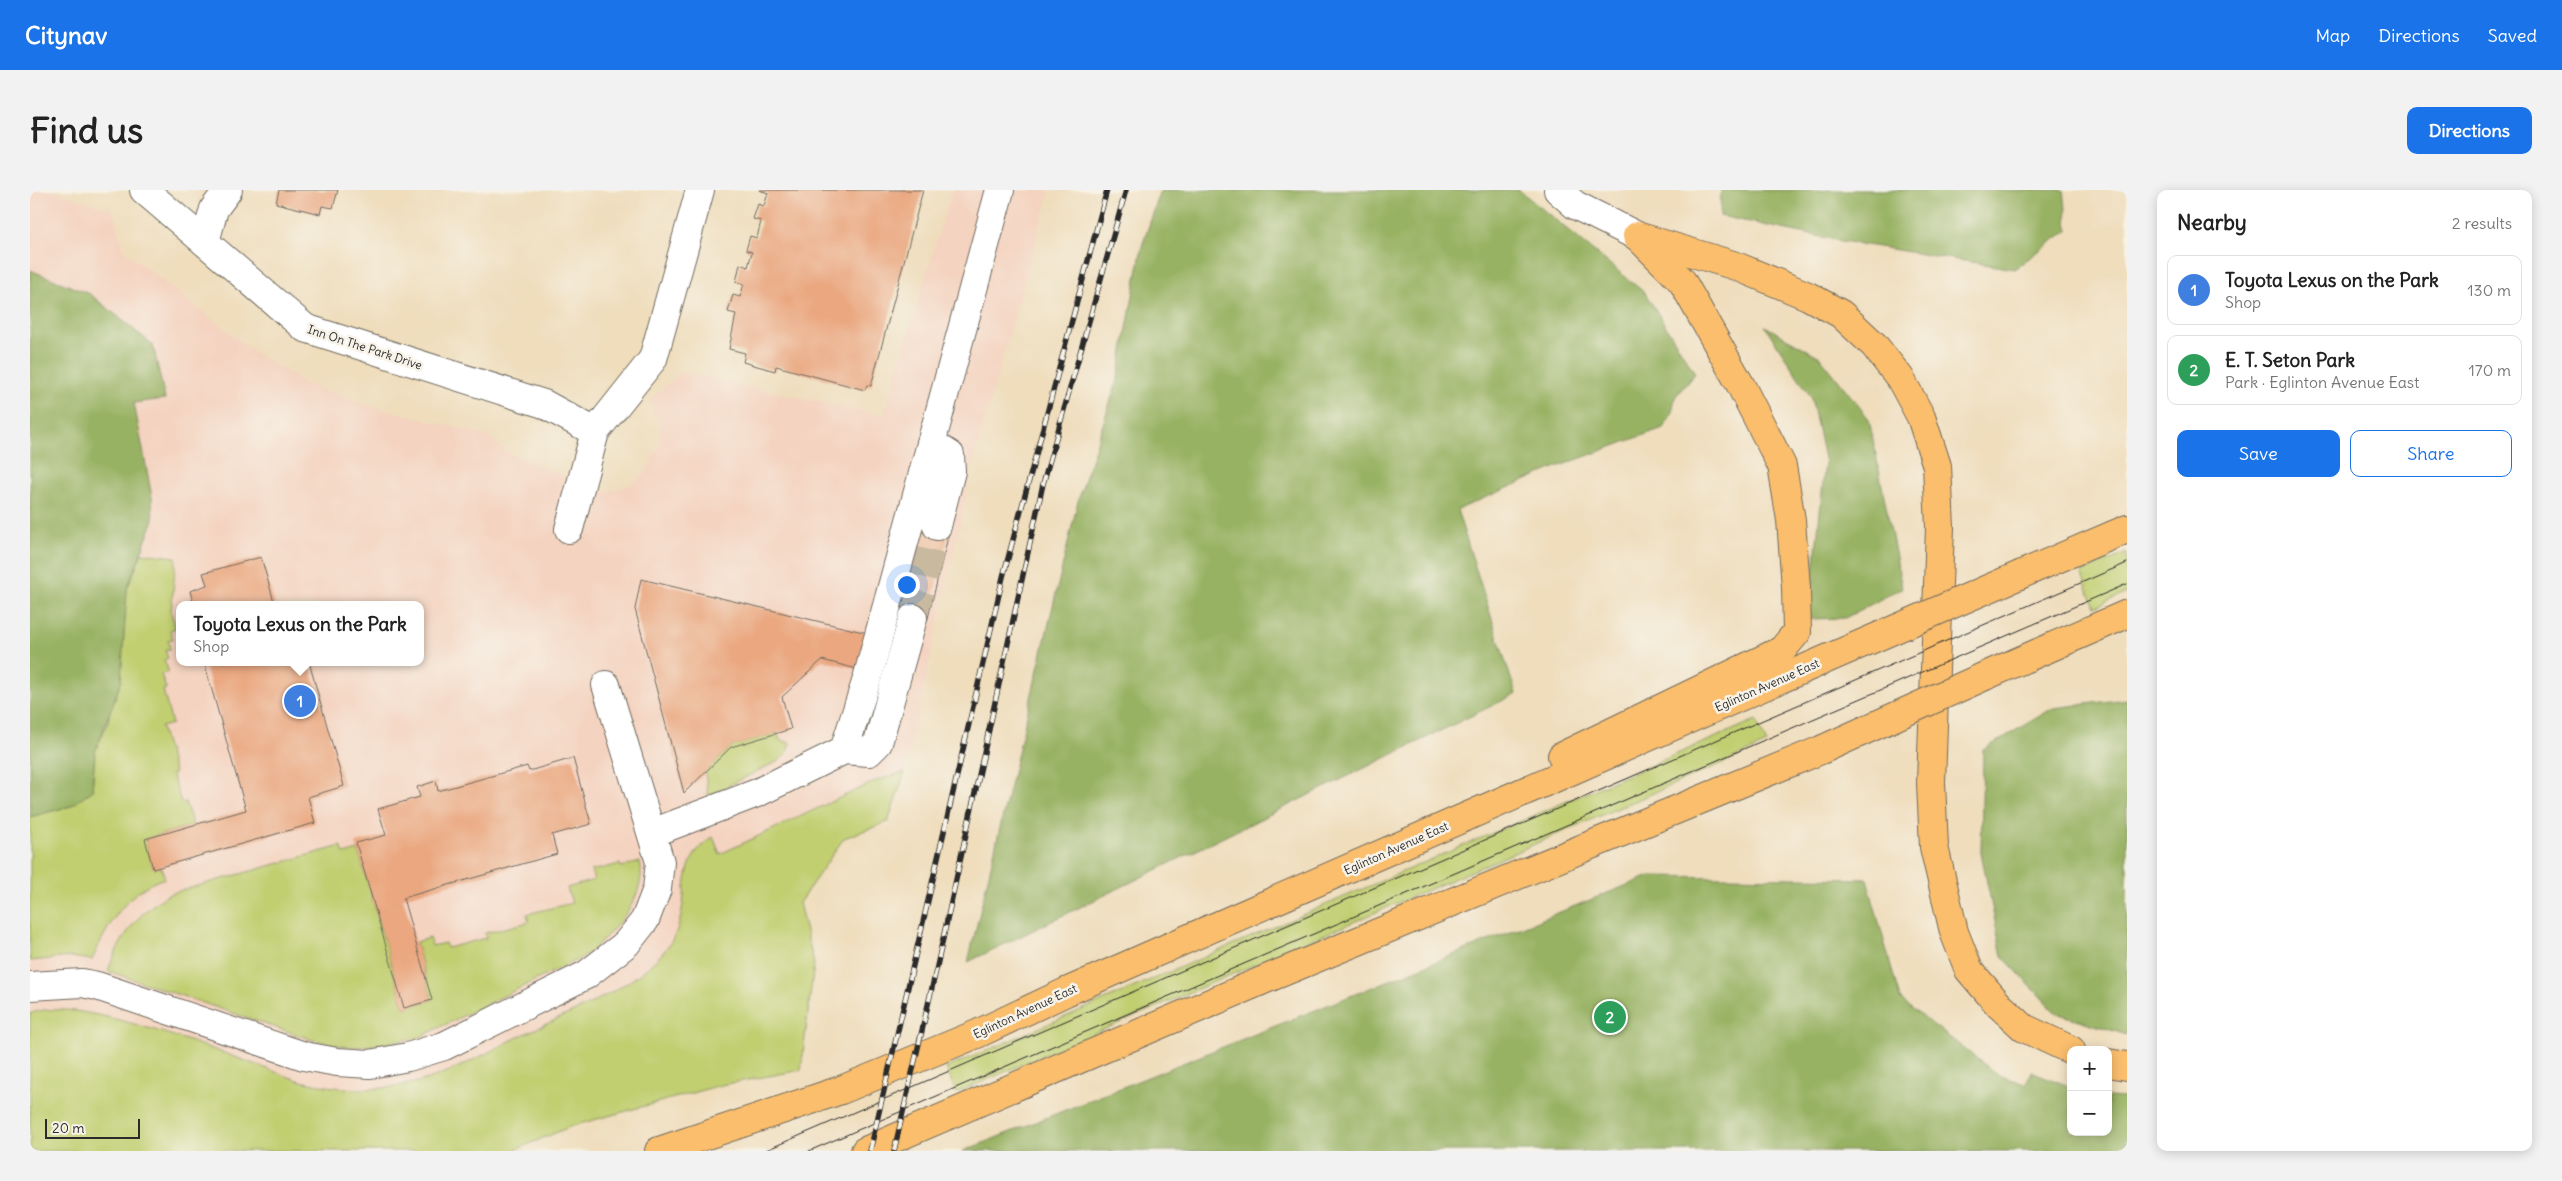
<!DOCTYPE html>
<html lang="en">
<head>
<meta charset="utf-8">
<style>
	body { margin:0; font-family:Delius,sans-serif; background:#f2f2f2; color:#222 }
	.controls { position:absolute; right:15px; bottom:15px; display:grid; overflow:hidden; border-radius:10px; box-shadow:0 2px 12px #0003 }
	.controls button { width:45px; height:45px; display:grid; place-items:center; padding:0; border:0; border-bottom:1px solid #e0e0e0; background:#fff; color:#222; font:25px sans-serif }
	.scale { position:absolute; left:15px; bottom:12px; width:95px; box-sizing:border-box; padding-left:5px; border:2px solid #2b2b2b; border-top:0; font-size:14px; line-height:18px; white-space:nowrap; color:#2b2b2b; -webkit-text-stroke:4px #f7f3e8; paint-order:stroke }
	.you { position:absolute; left:876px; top:394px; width:18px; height:18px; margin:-12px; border:4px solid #fff; border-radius:50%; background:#1a73e8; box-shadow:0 0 0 8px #1a73e833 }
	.badge { display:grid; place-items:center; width:32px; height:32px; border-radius:50%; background:#1a73e8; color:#fff; font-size:16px; font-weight:700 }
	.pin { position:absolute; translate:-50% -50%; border:2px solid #fff; box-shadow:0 1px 5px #0006 }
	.popup { position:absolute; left:146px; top:411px; width:248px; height:65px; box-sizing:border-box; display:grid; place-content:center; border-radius:10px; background:#fff; filter:drop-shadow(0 1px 4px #0005); font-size:16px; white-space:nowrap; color:#767676 }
	.popup b { font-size:19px; color:#222 }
	.popup::after { content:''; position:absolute; left:50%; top:100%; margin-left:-10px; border:10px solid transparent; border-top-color:#fff }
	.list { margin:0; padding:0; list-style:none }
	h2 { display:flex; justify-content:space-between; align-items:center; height:65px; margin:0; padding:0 20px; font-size:21px }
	h2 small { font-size:16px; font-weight:400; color:#767676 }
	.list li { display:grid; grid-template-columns:32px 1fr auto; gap:15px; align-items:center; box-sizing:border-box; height:70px; margin:0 10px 10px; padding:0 10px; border:1px solid #e0e0e0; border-radius:10px }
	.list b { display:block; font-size:19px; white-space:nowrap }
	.list p { margin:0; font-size:16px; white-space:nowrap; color:#767676 }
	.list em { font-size:16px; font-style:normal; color:#767676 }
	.actions { display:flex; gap:10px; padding:15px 20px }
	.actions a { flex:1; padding:11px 0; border:1px solid #1a73e8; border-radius:10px; text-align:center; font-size:18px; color:#1a73e8 }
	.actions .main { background:#1a73e8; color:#fff }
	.map { position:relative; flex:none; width:2097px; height:961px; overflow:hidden; border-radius:10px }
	header { display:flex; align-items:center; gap:30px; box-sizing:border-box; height:70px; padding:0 25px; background:#1a73e8; color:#fff }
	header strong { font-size:24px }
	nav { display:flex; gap:28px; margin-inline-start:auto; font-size:18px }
	.intro { display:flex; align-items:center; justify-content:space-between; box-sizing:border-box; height:120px; padding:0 30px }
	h1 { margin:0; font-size:35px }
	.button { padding:12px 22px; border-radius:10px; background:#1a73e8; color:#fff; font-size:18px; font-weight:700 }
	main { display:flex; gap:30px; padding:0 30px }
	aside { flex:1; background:#fff; border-radius:10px; box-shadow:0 2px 12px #0003 }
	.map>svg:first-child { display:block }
	.built { fill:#f4d3c0; fill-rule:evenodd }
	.green { fill:#c1cf71; stroke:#767d4e }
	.forest { fill:#98b263; stroke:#626e47 }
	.building { fill:#eaa780 }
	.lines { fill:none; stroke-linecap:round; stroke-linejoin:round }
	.minor-tunnel { stroke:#c8b99f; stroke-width:28; stroke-dasharray:28 14; stroke-linecap:butt }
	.minor-casing { stroke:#70695e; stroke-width:30 }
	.major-casing { stroke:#70695e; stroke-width:30 }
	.minor { stroke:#fff; stroke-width:28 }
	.major { stroke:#fabe6d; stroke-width:28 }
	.tram { stroke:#2b2b2b; stroke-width:1 }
	.rail-casing { stroke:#2b2b2b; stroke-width:5.5 }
	.rail { stroke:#f7f3e8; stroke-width:4; stroke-dasharray:11; stroke-linecap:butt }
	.major-bridge-casing { stroke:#70695e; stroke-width:30; stroke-linecap:butt }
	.major-bridge { stroke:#fabe6d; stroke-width:28 }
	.labels { text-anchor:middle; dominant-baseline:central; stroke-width:5; stroke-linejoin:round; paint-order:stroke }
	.street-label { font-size:12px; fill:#2b2b2b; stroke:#f7f3e8 }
</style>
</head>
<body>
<header>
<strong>Citynav</strong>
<nav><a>Map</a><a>Directions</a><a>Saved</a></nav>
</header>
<div class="intro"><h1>Find us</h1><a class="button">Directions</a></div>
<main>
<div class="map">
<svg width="2097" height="961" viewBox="0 0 2097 961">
	<rect width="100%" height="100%" fill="#f7f3e8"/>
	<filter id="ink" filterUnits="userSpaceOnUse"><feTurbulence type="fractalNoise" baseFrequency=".02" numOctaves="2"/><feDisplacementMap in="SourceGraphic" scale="10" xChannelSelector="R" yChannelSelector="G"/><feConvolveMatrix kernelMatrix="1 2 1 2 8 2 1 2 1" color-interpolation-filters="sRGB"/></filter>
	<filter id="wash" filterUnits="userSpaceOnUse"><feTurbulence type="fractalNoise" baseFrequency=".0096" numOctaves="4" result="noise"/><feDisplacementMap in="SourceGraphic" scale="20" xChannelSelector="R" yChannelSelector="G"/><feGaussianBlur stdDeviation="1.12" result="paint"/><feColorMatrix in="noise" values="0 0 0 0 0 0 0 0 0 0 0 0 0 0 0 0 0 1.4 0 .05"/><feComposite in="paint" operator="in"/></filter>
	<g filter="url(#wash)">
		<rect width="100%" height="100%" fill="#efddbc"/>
		<path class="built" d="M0,0H19L83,20L94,61L227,164L277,194L334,214L458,246L477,262L568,301L586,300L601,294L614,285L629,256L631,237L619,211L651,182L853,226L922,0H1020L947,257L875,582L858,632L814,648L769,713L784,774L771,880L691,895L542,936L482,961H0ZM150,415H390V472H150Z"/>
		<g class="green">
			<path d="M112,363L146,367L141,423L146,438L140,440L143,449L138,450L140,459L135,460L138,468L134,470L139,482L131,484L136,499L133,500L142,534L131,537L145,583L142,584L151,613L155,612L163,635L115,649L123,678L131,677L135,688C96,700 78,735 62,770L41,767L0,771V627L41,616L62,601L65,562L78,532L94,442L97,399Z"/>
			<polygon points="2097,363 2097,403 2065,417 2051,383"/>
			<polygon points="1726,530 1737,554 926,903 916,878"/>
			<polygon points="747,543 750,550 760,553 757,563 750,570 678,606 675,582 701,557"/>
			<path d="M875,582L858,632L814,648L769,713L784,774L771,880L691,895L542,936L482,961H0V824C44,801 220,874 271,891C309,900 346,902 384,893C421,884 454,864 488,847C536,824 607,799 639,755C665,718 641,672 683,647L690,664L848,590Z"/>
			<path d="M311,656L314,664L328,660L374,818L402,810L386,752L400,748L402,756L415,753L417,758L456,748L455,743L499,732L497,724L542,713L537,698L564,690L561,681L590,674L591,677L610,672C618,709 581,744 555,766L388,848L330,857L310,856L280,849L78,781C90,747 110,719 142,703Z"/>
		</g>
		<g class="forest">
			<polygon points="1131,0 1489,0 1615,103 1665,183 1645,207 1642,223 1633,238 1524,278 1427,320 1486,504 938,772 1048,311 1088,188 1112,56"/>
			<polygon points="1691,0 2034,0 2038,40 1984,79 1806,50 1690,26"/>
			<polygon points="0,80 60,104 123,155 135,209 104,213 122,307 123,332 97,399 91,492 65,562 62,601 41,616 0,627"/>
			<polygon points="1735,136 1790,167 1839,229 1872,398 1815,428 1779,429 1795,273 1781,207"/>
			<polygon points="2097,509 2097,845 2026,823 1972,766 1951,663 1953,560 2023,518"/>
			<polygon points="1620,686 1837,689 1870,809 1968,885 1996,894 2001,881 2041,897 2041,942 2078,942 2078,907 2097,908 2097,961 933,961"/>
		</g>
		<g id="blocks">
			<g class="building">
				<polygon points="249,0 308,0 303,18 292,16 290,24 246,13"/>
				<polygon points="729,0 893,0 841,196 837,195 835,200 746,176 745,181 713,172 715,163 699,159 706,124 698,122 703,105 710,107 714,94 706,92 710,74 718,77 722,62 716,60 720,46 727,48 731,31 723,29 728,14 734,16 738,3"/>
				<polygon points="893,332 920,339 897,432 870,425"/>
				<polygon points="231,367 245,415 164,415 160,401 177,395 173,383"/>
				<polygon points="611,389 837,443 827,479 792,470 752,507 761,539 701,557 654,603 605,419"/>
				<polygon points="174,472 279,472 314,596 278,607 285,633 123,679 115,649 216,620"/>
				<polygon points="543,568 561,634 522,645 527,664 373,708 402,810 374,818 326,653 356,645 348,619 390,607 387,597 406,591 408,601 497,576 499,581"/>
			</g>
		</g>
	</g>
	<g filter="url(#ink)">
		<use href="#blocks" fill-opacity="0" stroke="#70695e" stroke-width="1"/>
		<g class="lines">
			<polyline class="minor-tunnel" points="883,428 907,336"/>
			<g class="minor-casing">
				<g id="minor">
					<polyline points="114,0 275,138 514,214 565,242"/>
					<polyline points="1528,0 1545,15 1607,46"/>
					<polyline points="175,52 184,19 198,0"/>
					<polyline points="901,253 920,265 921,281 907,336"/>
					<polyline points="539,339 565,242 623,169 670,0"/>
					<polyline points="814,560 839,562 848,553 883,428"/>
					<polyline points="622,643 727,603 814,560 837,489 970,0"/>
					<polyline points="0,796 52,793 67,796 274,866 307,872 340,874 378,867 414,856 556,785 596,754 615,730 627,699 630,672 576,495"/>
				</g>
			</g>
			<g class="major-casing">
				<g id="major">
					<polyline points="1607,46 1706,76 1778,106 1811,124 1844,155 1870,188 1891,227 1907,276 1910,337 1901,593 1904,657 1924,742 1939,780 1969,815 1994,838 2041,860"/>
					<polyline points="1992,384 2097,339"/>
					<polyline points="1955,486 2097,424"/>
					<polyline points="1532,566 1752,460 1767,442 1766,398 1761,330 1752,276 1710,194 1652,91 1608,47"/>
					<polyline points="2078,873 2097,876"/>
					<polyline points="629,961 811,900 947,844 1036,802 1785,474"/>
					<polyline points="835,961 1236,789 1791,560"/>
				</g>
			</g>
			<use href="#minor" class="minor"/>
			<use href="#major" class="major"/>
			<g class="tram">
				<polyline points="734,961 2097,373"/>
				<polyline points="779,961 2097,394"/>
			</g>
			<g class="rail-casing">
				<g id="rail">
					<polyline points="840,961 973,387 1077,0"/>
					<polyline points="864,961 907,776 1013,294 1096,0"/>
				</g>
			</g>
			<use href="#rail" class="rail"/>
			<g class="major-bridge-casing">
				<g id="major-bridge">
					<polyline points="1785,474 1992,384"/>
					<polyline points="1791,560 1955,486"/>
				</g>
			</g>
			<use href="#major-bridge" class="major-bridge"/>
		</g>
	</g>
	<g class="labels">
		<g class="street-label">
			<text transform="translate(335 157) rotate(18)">Inn On The Park Drive</text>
			<text transform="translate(1737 495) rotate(-24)">Eglinton Avenue East</text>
			<text transform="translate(1366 658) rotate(-24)">Eglinton Avenue East</text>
			<text transform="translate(995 821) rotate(-25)">Eglinton Avenue East</text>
		</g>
	</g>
</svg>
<div class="controls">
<button>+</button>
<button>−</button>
</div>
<div class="scale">20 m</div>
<div class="you"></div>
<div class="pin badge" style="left:270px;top:511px;background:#3f7fe0">1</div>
<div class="popup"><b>Toyota Lexus on the Park</b>Shop</div>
<div class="pin badge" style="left:1580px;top:827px;background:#2e9e5b">2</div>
</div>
<aside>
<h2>Nearby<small>2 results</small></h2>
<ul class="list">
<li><span class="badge" style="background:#3f7fe0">1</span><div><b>Toyota Lexus on the Park</b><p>Shop</p></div><em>130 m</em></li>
<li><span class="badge" style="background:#2e9e5b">2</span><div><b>E. T. Seton Park</b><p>Park · Eglinton Avenue East</p></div><em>170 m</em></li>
</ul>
<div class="actions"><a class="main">Save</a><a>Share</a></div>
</aside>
</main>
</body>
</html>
